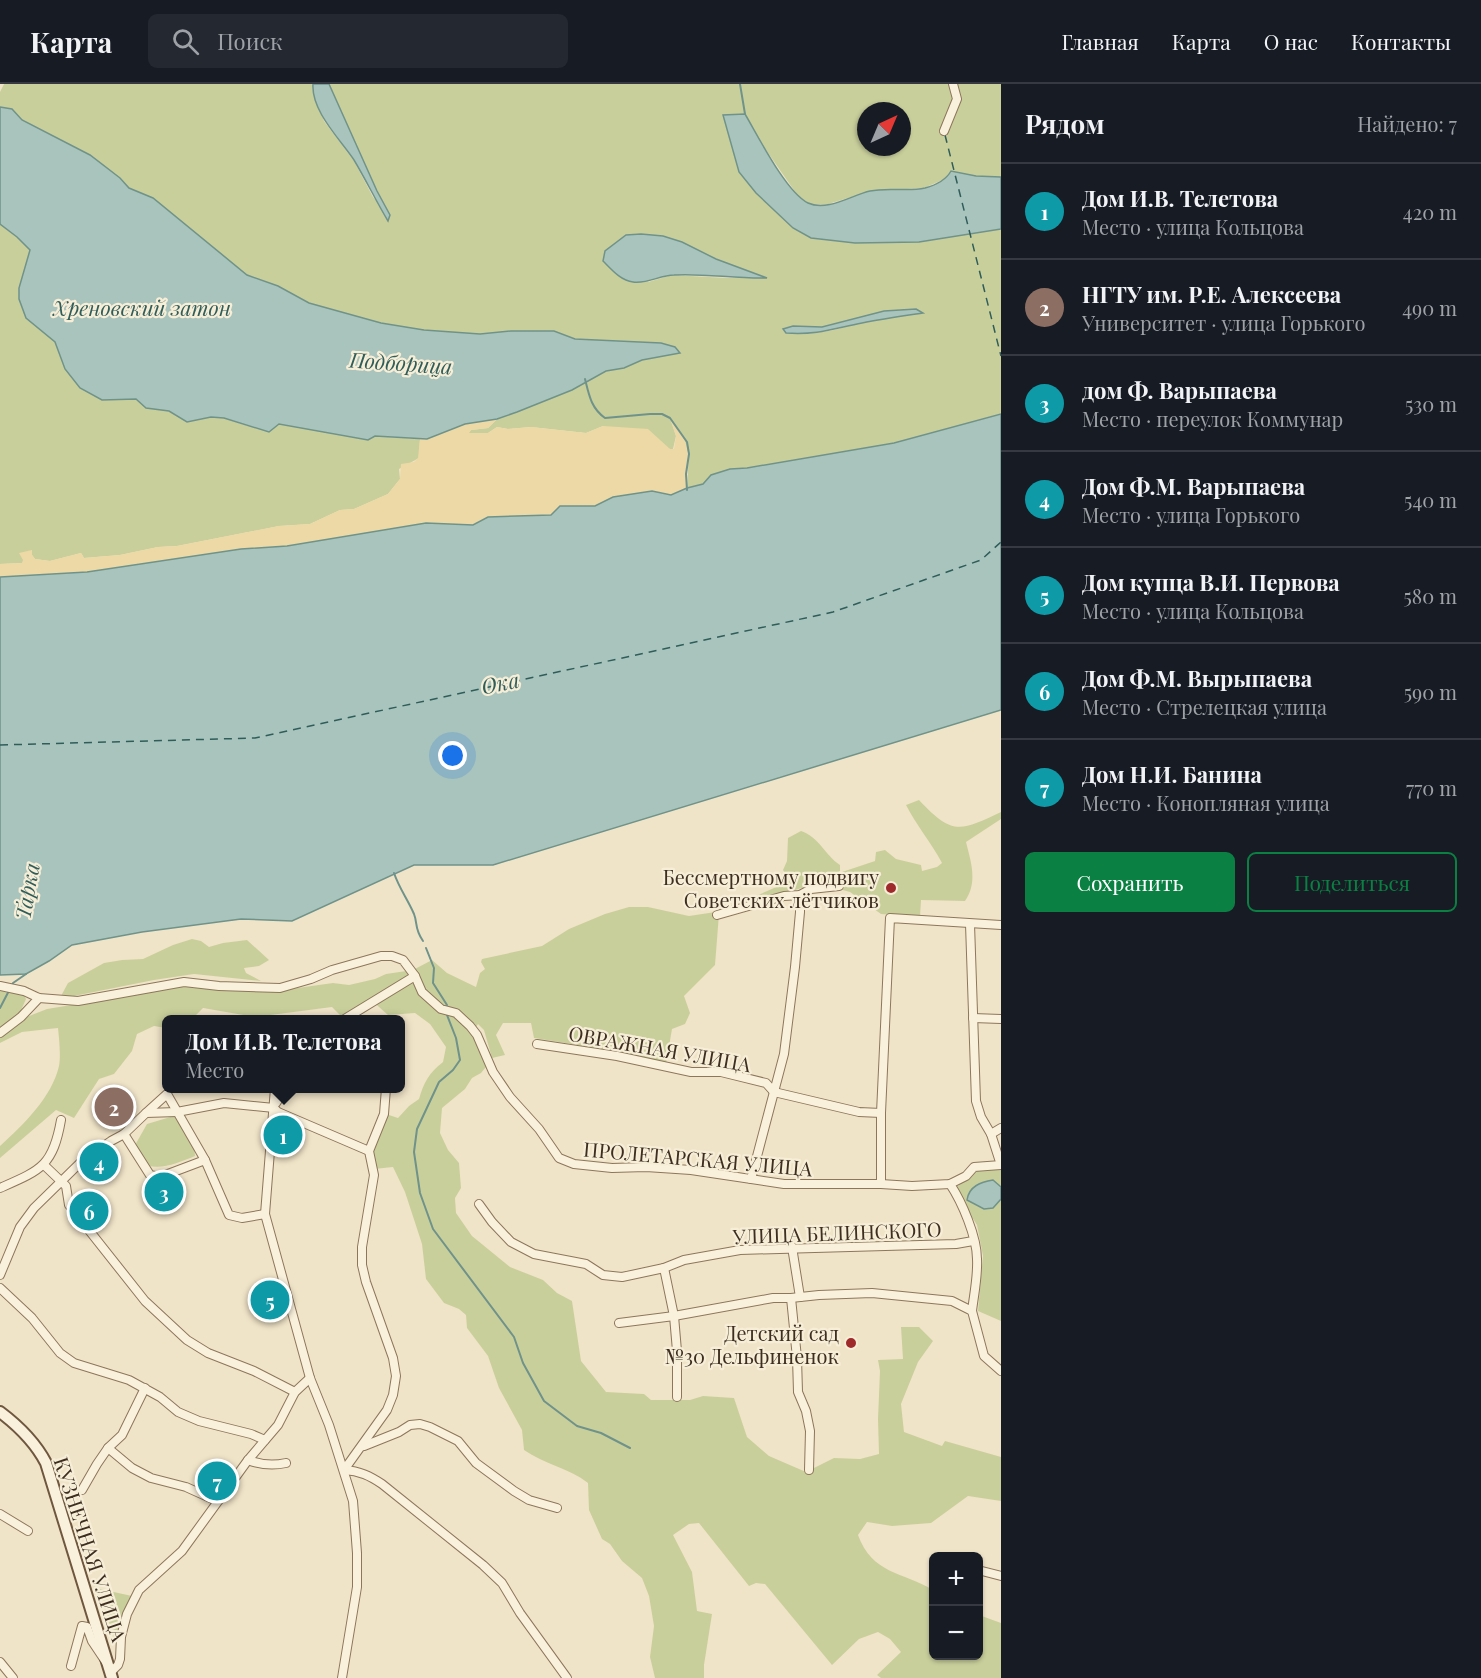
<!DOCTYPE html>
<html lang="ru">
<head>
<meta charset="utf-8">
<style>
	body { margin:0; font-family:"Playfair Display",serif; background:#242831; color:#f1f3f6 }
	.controls { position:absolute; right:18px; bottom:18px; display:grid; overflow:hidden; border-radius:9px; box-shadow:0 2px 4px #0004 }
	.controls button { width:54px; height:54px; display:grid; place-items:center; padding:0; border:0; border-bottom:2px solid #363941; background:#171b24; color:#f1f3f6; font:30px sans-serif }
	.compass { position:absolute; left:857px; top:18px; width:54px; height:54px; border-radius:50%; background:#171b24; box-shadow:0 2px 4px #0004; rotate:44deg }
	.you { position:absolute; left:453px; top:672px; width:21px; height:21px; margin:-15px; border:4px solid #fff; border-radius:50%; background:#1a73e8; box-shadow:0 0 0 9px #1a73e833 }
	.badge { display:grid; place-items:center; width:39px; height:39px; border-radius:50%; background:#0b8043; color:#fff; font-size:20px; font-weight:700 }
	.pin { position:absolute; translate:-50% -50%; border:3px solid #fff; box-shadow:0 2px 6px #0006 }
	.popup { position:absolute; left:162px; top:931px; width:243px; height:78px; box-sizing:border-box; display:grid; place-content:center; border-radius:9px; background:#171b24; filter:drop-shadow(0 2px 4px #0005); font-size:20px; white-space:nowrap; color:#9ea1a6 }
	.popup b { font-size:22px; color:#f1f3f6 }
	.popup::after { content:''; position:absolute; left:50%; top:100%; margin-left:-12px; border:12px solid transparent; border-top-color:#171b24 }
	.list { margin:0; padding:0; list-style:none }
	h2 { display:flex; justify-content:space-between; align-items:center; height:78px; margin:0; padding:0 24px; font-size:26px }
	h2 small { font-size:20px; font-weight:400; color:#9ea1a6 }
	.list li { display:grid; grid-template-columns:39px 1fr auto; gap:18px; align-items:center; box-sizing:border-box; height:96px; padding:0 24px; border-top:2px solid #363941 }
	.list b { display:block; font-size:22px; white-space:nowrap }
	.list p { margin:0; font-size:20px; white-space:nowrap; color:#9ea1a6 }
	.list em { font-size:20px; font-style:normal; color:#9ea1a6 }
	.actions { display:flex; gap:12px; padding:18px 24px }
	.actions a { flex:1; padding:14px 0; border:2px solid #0b8043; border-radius:9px; text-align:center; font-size:21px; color:#0b8043 }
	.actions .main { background:#0b8043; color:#fff }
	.icon { flex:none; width:33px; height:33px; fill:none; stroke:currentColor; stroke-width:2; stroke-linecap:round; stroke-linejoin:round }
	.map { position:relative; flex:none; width:1001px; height:1594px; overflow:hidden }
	header { display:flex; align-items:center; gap:36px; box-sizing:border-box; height:84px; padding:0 30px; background:#171b24; border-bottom:2px solid #363941 }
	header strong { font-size:28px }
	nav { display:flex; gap:33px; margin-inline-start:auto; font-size:21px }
	.search { width:420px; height:54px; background:#242831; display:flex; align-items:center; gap:15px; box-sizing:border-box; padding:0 21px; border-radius:9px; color:#9ea1a6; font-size:22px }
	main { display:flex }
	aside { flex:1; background:#171b24 }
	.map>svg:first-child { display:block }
	.green { fill:#c9cf9b; fill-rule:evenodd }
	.sand { fill:#ecd9a5 }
	.water { fill:#a9c4bc; stroke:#6f938a; stroke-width:1.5 }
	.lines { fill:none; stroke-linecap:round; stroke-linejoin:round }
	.stream { stroke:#6f938a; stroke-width:2 }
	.ferry { stroke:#2f5d5a; stroke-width:1.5; stroke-dasharray:8 6; stroke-linecap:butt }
	.street-casing { stroke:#8d765c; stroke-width:10 }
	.secondary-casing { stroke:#6f573f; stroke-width:14 }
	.street { stroke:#faf1dc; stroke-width:8 }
	.secondary { stroke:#faf1dc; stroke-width:10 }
	.poi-dot { fill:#9e2a2b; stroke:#f7eed8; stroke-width:2 }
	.labels { text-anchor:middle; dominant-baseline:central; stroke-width:4.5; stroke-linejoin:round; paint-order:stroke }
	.poi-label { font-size:20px; fill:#3d2e20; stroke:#f7eed8; text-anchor:end }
	.street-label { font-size:20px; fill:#3d2e20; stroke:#f7eed8 }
	.water-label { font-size:21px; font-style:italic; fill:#2f5d5a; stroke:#f7eed8 }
</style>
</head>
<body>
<header>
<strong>Карта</strong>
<div class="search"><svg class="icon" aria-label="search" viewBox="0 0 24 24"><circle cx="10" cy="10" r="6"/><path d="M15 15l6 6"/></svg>Поиск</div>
<nav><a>Главная</a><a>Карта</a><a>О нас</a><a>Контакты</a></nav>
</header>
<main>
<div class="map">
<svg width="1001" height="1594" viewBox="0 0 1001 1594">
	<rect width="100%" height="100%" fill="#f0e4c8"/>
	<g class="green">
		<path d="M4,0H313V6L324,37L354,77L373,113L390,131L377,107L329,0H1001V93L976,92L951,87L947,94L924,104L871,107L825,121L810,120L798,112L766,66L756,109L793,144L811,154L919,158L1001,145V330L894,359L747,384L730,385L711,391L703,400L687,404L689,370L671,337L676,352L673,365H670L603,342L586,349L531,343L508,345L497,343L488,349L467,350L471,346L488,344L497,335L572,306L606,287L624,284L642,276L680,268L661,259L575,255L554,247H511L480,250L424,246L381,239L309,219L278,202L247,191L153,114L129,104L120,94L90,71L22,36L12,25L0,23V8ZM866,27H902V63H866ZM682,158L716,175L765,194H728L672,191L648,198ZM884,228C852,243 822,252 786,249L793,242L822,243Z"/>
		<polygon points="0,140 17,153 30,166 19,204 19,215 26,234 55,258 65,285 71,291 102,316 137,315 146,324 169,327 187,338 211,333 224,334 248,342 279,340 375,352 420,355 419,374 399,385 400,395 388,410 354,425 340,426 310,440 279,442 177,462 158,463 120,471 84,474 81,469 50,477 35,475 32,471 32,466 22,479 0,480"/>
		<path d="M919,716C952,751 959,748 1001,728V735L966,758C971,778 978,798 965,817L921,816L920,833L881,830L850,808L839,805V798L811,801L719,830L715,881L684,912L690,929L685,940L672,945L666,980L603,965L534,954L531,939H503L496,951L505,971L492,974L484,946L478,940L474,946L478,964L486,983L481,989L472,994L465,1005L442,1024L440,1049L448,1066L459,1079L461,1104L455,1114L456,1129L472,1152L510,1183L543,1196L557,1209L572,1217L581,1277L606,1308L644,1310L651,1316H690L703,1312L734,1314L747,1353L769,1372L806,1388L834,1374L860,1375L879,1370L878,1335L880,1287L878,1276L903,1275L901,1243H919L933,1257L918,1278L901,1320L904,1348L942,1362L945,1357L1001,1373V1417L968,1412L931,1439L892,1442L867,1438L858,1451C872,1490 903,1488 933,1506L934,1572H978L979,1531L1001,1539V1594H881L877,1591L901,1568L890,1555L878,1548L859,1555L832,1581L765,1500L756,1499L749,1502L699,1439L689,1440L673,1451L692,1488L697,1527L712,1530L704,1581V1594H655L650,1573L654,1542L649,1512L642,1494L622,1477L610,1460L602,1455L589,1426L588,1399C569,1384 544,1380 524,1366L522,1346L499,1304L488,1272L467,1244L466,1231L459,1225L444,1219L426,1195L422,1160L405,1108L393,1083L374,1085L370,1067L386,1030L398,1034L409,1022L419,1015C424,998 429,989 443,978L446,963L430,940L415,929L388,931L370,915L342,933L332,923L255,933L203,924L192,935L166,936V944L154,942L137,950L132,967L114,990L99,995L74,1034L56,1026L0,1074V1062C23,1041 52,1013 59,982C61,971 59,954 58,944L22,948L0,959V951L24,934L47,925L186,902L236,907H276L333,899L349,901L375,895L386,890L413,886L432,876L447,889L476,903L480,889L485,885L481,878L482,875L542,862L569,845L605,830L629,823H648L689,832L722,827L790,797L783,786L787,777L788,754L801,747C819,753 825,771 840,781V787L833,791L875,777L876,768L885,766L896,775L921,781L922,787L937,783L942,779C931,758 916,741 906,721Z"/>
		<polygon points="192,855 201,857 209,863 223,859 247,856 269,876 259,882 244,884 246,889 261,897 194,890 154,896 74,912 61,912 68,899 104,879 122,876 143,875 173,861"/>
		<polygon points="0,904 23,909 26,915 19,931 0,947"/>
		<path d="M177,1031L194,1059L195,1072C180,1078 165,1085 148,1082L134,1063L147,1040Z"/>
		<polygon points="1001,1085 1001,1103 998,1100 998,1119 1001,1115 1001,1237 978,1227 983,1172 977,1141 954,1105 977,1087"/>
		<polygon points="100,1505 132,1512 118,1555 114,1556"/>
	</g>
	<path class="sand" d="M670,334C696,366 685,368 687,404L671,411L652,407L613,413L595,422H560L551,431L488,433L473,441L426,439L287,462L241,465L87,488L0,493V480L22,479L23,476L19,469L32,466V471L35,475L50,477L81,469L84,474L120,471L158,463L177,462L279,442L310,440L340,426L354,425L388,410L400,395L401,380L414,378L418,374L420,355H427L465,340L497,335L488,344L471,346L469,349H488L497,343L508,345L531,343L586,349L603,342L648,345L670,365H674L676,352Z"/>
	<g class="water">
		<path d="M313,0H329L377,107L390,131L388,137C376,117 366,96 354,76C340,55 311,27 313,0Z"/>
		<polygon points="0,23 12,25 22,36 90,71 120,94 129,104 153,114 247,191 278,202 309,219 381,239 424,246 480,250 511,247 554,247 575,255 661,259 675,263 680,269 642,276 624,284 606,287 572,306 517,328 497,335 465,340 427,355 375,352 368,356 279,340 269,348 224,334 211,333 187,338 169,327 146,324 136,315 102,316 80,304 65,285 55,258 26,234 19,215 19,204 30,166 17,153 0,140"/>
		<path d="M745,30C758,52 786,108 808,119C827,128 852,111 870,107C888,103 908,108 925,104C936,101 946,96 951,87L976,92L1001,93V145L919,158L855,159L811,154L793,144L756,109L739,88L723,31Z"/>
		<path d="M641,150L663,152L682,158L716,175L767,194C736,195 703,189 674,191C660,191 648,200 633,198C621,197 611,185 603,177L605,167L626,151Z"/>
		<path d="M916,225L923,229C903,232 882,235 862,239C832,245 818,251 786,249L783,245L793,242L822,243L884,227Z"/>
		<polygon points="1001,330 1001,626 493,781 414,781 292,837 241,835 142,848 72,861 49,877 26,890 0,891 0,493 87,488 241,465 287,462 426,439 473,441 488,433 551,431 560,422 595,422 613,413 652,407 671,411 687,404 703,400 711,391 730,385 747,384 894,359"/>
		<path d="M993,1096L1001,1103V1115L993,1124L984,1125L967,1116C969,1102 981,1098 993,1096Z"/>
	</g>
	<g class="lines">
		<g class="stream">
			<polyline points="740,0 745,30"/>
			<path d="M585,295C589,311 591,324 605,334L650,330H662L670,334L687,358L689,370L686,390L687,406"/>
			<path d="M394,789C399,804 408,816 414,830C418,840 414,844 423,857"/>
			<polyline points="426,864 434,884 433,899 447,921"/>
			<polyline points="0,924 13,899 26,890"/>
			<polyline points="447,931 456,954 460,976 453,986 439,998 417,1045 414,1068 420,1109 433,1145 514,1253 523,1279 544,1317 577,1342 601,1349 630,1364"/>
		</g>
		<g class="ferry">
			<polyline points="945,51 1001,272"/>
			<polyline points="0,661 255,654 833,528 981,476 1001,458"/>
		</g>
		<g class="street-casing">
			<g id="street">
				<polyline points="944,47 957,15 953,0"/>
				<polyline points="717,831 784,812 800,811 811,805 839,802"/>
				<polyline points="970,840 976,1017 981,1033 991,1050 1001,1081"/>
				<polyline points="0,902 24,907 39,914 78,917 184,898 219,902 280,904 311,895 332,886 381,872 392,872 403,876 415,892 422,908 441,925 456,929 470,942 477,951 493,988 510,1013 539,1045 559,1074 574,1080 612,1084 646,1083 691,1086 784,1100 881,1100 912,1102 950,1100 966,1092 974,1083 1001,1081"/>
				<polyline points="973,934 1001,935"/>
				<polyline points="343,936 415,892"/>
				<polyline points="0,949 21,933 39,914"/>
				<polyline points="537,960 617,972 691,988 721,988 766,999 774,1008 859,1028 881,1029"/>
				<polyline points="275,1004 265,1130 310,1294 329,1341 353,1417 357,1469 357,1503 342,1594"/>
				<polyline points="276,1019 286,1004"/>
				<polyline points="146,1029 167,1010 205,1076 229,1131 242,1134 265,1130"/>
				<polyline points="124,1050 150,1091 160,1093 205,1076"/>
				<polyline points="991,1050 1001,1044"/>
				<polyline points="44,1081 66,1102 69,1121 145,1217 187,1256 208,1269 254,1287 295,1308"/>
				<polyline points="751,1095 784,970 795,883 800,828 800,811"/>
				<polyline points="881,1100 881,1029 890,834 1001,841"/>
				<path d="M950,1100C962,1118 977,1153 977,1175C978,1192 974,1210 972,1227"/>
				<path d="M0,1104C41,1086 53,1082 61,1036"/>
				<polyline points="479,1120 492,1138 511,1158 534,1170 586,1180 603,1191 622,1193 664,1184 684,1176 740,1166 956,1160 973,1157"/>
				<polyline points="792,1163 800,1213"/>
				<polyline points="664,1184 674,1232 677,1267 677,1313"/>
				<polyline points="0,1191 20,1143 34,1124 81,1078 111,1057 124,1050 146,1029 177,1028 224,1019 274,1024 278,1028 369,1067"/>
				<polyline points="0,1204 32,1234 60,1269 74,1279 129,1296 160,1313 178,1328 199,1337 251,1350 265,1356"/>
				<polyline points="791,1214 797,1274 798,1308 806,1327 810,1347 809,1386"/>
				<polyline points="619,1239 674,1232 773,1214 791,1214 819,1211 872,1209 952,1217 972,1227 984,1272 1001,1287"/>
				<polyline points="364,1362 399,1348 410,1341 420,1340 430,1343 458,1357 476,1379 514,1407 529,1416 557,1424"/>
				<polyline points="108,1364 132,1384 151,1394 186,1403 217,1417"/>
				<path d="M248,1376C261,1381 273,1382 286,1379"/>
				<polyline points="344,1386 387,1326 393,1311 396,1292 393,1274 366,1198 362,1181 362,1163 374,1091 369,1067 384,1030 386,1004"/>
				<path d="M344,1386C360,1387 370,1392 382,1400L483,1481L502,1499L520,1529L567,1594"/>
				<polyline points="82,1406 97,1380 108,1364 122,1351 145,1304"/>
				<polyline points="0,1430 28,1447"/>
				<polyline points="978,1486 1001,1492"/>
				<polyline points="0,1578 13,1594"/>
				<polyline points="71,1582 82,1542 87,1543 92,1557 112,1587 118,1581 120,1575 121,1553 127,1530 139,1506 182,1467 248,1376 278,1341 295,1308 310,1294"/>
			</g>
		</g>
		<g class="secondary-casing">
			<path id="secondary" d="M0,1328C20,1343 35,1358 46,1379L112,1594"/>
		</g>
		<use href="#street" class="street"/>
		<use href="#secondary" class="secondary"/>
	</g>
	<g class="poi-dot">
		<circle cx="891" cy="804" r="6"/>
		<circle cx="851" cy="1259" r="6"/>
	</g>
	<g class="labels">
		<g class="poi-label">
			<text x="879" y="792">Бессмертному подвигу<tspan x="879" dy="23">Советских лётчиков</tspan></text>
			<text x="839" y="1248">Детский сад<tspan x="839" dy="23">№30 Дельфиненок</tspan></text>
		</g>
		<g class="street-label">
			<text transform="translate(660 964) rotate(10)">ОВРАЖНАЯ УЛИЦА</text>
			<text transform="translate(698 1074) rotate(5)">ПРОЛЕТАРСКАЯ УЛИЦА</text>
			<text transform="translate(837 1148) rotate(-2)">УЛИЦА БЕЛИНСКОГО</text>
			<text transform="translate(91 1465) rotate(72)">КУЗНЕЧНАЯ УЛИЦА</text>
		</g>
		<g class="water-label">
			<text x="142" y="223">Хреновский затон</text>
			<text transform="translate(401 278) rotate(4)">Подборица</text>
			<text transform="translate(500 598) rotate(-11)">Ока</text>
			<text transform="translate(26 807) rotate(-80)">Тарка</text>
		</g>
	</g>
</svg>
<div class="controls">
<button>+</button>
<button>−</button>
</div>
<svg class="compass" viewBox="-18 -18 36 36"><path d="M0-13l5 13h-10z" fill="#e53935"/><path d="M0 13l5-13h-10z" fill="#9ea1a6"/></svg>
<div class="you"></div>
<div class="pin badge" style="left:283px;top:1051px;background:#0f9aa8">1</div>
<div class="popup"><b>Дом И.В. Телетова</b>Место</div>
<div class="pin badge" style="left:114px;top:1023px;background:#8d6e63">2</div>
<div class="pin badge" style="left:164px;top:1108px;background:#0f9aa8">3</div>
<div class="pin badge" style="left:99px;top:1078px;background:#0f9aa8">4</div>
<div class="pin badge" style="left:270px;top:1216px;background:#0f9aa8">5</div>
<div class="pin badge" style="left:89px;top:1127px;background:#0f9aa8">6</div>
<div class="pin badge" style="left:217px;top:1397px;background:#0f9aa8">7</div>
</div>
<aside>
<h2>Рядом<small>Найдено: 7</small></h2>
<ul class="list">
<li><span class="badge" style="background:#0f9aa8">1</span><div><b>Дом И.В. Телетова</b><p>Место · улица Кольцова</p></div><em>420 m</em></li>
<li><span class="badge" style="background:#8d6e63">2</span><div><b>НГТУ им. Р.Е. Алексеева</b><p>Университет · улица Горького</p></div><em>490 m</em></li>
<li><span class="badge" style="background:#0f9aa8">3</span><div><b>дом Ф. Варыпаева</b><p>Место · переулок Коммунар</p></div><em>530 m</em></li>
<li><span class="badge" style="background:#0f9aa8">4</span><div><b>Дом Ф.М. Варыпаева</b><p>Место · улица Горького</p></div><em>540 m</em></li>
<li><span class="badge" style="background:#0f9aa8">5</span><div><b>Дом купца В.И. Первова</b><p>Место · улица Кольцова</p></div><em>580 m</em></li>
<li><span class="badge" style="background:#0f9aa8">6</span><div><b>Дом Ф.М. Вырыпаева</b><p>Место · Стрелецкая улица</p></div><em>590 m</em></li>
<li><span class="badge" style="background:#0f9aa8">7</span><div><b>Дом Н.И. Банина</b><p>Место · Конопляная улица</p></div><em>770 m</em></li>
</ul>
<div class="actions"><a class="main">Сохранить</a><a>Поделиться</a></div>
</aside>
</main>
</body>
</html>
